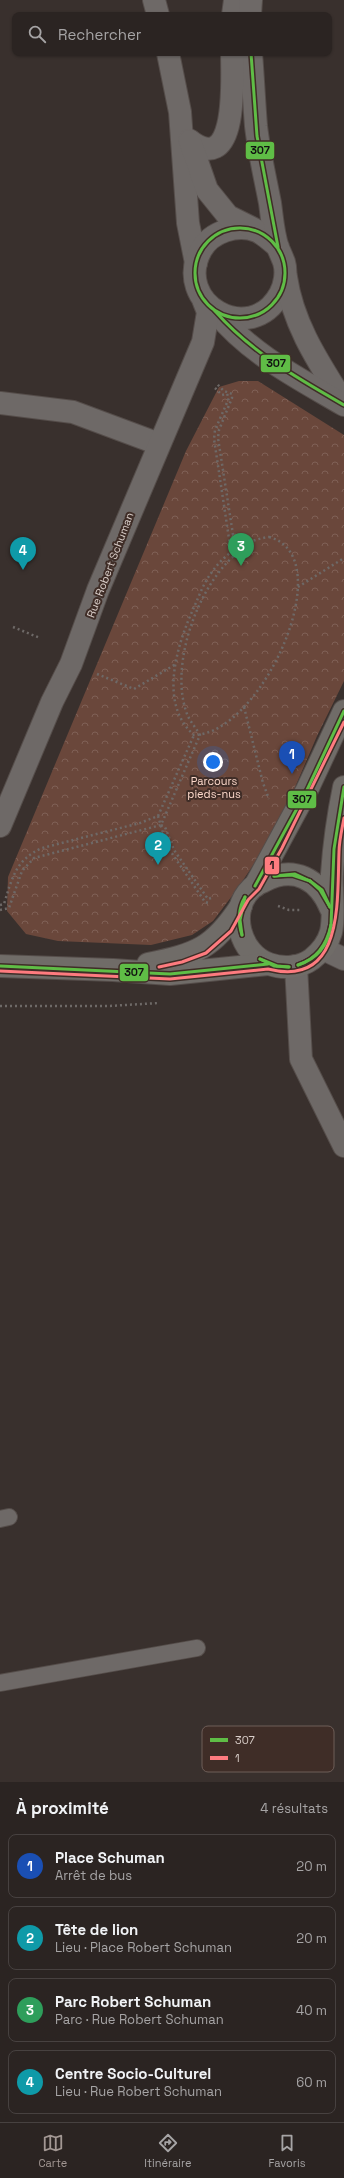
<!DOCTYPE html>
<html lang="fr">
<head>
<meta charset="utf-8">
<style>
	body { margin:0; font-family:"Space Grotesk",sans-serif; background:#332c2a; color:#f1f3f6 }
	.you { position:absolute; left:213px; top:762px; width:14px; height:14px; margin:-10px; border:3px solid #fff; border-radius:50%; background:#1a73e8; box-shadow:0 0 0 6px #1a73e833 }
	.badge { display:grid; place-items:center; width:26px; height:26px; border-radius:50%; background:#a29793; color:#fff; font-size:13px; font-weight:700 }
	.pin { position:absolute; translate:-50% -33px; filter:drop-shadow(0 1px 2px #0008) }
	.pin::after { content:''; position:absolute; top:21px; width:14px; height:12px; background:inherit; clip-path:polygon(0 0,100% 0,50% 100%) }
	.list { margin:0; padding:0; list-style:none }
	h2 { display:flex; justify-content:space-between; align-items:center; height:52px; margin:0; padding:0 16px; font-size:17px }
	h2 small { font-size:13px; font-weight:400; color:#a6a4a5 }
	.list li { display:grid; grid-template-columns:26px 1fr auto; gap:12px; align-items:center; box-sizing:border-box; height:64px; margin:0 8px 8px; padding:0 8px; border:1px solid #474140; border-radius:8px }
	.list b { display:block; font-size:15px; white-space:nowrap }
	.list p { margin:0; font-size:13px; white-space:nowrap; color:#a6a4a5 }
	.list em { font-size:13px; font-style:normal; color:#a6a4a5 }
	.icon { flex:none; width:22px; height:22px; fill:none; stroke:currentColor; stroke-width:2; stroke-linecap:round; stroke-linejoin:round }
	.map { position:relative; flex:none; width:344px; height:1782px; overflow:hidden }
	.search { position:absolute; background:#2b2422; box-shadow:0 1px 3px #0004; left:12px; right:12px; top:12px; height:44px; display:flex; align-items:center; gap:10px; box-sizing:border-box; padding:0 14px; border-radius:8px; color:#a6a4a5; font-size:15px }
	.sheet { height:340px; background:#2b2422 }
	nav { display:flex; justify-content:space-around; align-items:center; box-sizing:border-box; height:56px; border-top:1px solid #474140; background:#2b2422; font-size:11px; color:#a6a4a5 }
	nav a { display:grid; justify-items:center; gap:2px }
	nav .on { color:#a29793 }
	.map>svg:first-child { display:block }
	.park { fill:url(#park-crowns) }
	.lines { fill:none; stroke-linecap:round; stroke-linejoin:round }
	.lane-casing { stroke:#554d4a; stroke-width:18 }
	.street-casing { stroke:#554d4a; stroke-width:24 }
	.secondary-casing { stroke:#554d4a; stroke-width:24 }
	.path { stroke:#6e6967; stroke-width:2.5; stroke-dasharray:2 3; stroke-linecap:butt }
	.lane { stroke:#6e6967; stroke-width:16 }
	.street { stroke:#6e6967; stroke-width:22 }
	.secondary { stroke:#706c68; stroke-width:22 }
	.bus-1-casing { stroke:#3f2d27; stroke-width:6 }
	.bus-2-casing { stroke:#3f2d27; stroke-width:6 }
	.bus-1 { stroke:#5fbd46; stroke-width:3 }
	.bus-2 { stroke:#fe7b7f; stroke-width:3 }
	.labels { text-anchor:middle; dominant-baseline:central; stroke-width:4; stroke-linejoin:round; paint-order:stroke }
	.street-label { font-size:11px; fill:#dacfca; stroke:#3f2d27 }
	.park-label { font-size:11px; fill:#fcd8ca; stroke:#3f2d27 }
	.key { fill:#3f2d27; stroke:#6e5e58; stroke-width:1 }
	.key-label { font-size:11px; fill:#dacfca }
	.line-badge { stroke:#3f2d27; stroke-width:1.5 }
	.pale-badge-label { font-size:11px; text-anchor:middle; font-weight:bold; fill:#111 }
</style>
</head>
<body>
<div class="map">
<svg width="344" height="1782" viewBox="0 0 344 1782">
	<defs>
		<pattern id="park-crowns" width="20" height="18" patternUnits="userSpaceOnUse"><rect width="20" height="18" fill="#6a473b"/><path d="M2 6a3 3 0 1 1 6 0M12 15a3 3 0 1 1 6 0" fill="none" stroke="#7f6056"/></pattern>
	</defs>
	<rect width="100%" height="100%" fill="#39302d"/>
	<polygon class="park" points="239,381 258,381 344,435 344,681 317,736 287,806 262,852 235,892 213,921 192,935 151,945 58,941 26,934 7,911 8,877 186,451 219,387"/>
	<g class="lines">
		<g class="lane-casing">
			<g id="lane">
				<polyline points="0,1519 9,1517"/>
				<polyline points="0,1683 197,1648"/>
			</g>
		</g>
		<g class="street-casing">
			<g id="street">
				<polyline points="154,0 158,15"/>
				<polyline points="233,15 235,0"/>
				<polyline points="250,15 251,0"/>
				<polyline points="168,53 180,112 188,223 196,263"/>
				<path d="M251,53C253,77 254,101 256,126C259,152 265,177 270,203C272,217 273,234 278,248C280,252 282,257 284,262C287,272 285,285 280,294C250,348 172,303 201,250C211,232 237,223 257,231C265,235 271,241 278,247"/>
				<path d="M189,140C239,179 232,76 232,53"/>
				<polyline points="190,141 207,190 228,216 254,229"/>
				<path d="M286,277C293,325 319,363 344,403"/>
				<path d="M216,312C250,354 298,378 344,405"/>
				<polyline points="0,403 73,412 159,444"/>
				<polyline points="0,826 52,702 71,664 98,590 203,342 208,312 204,302"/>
				<polyline points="323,949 344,959"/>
				<polyline points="296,966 301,1059 344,1146"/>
			</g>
		</g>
		<g class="secondary-casing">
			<g id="secondary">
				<polyline points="255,886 307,790 344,711"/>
				<path d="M331,909C319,879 294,865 264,881C260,883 254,885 251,889C228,911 240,954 269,964C283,969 300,968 312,959C321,952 328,943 331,932C335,914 331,892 332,874C334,844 338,816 344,787"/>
				<path d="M148,964C196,954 213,949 241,906"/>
				<polyline points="0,966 113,970 170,974 268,964"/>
			</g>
		</g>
		<g class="path">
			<polyline points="215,388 222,395 227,394 229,398 215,430 214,439 231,552"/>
			<path d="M269,537C342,556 262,734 194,735C157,703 178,642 195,605C200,594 204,582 212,572C225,553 246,540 269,537Z"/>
			<polyline points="298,587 344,558"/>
			<polyline points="13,627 40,638"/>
			<polyline points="97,674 134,689 176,664"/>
			<polyline points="244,707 263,783 269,799"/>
			<polyline points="158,816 194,735"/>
			<polyline points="161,825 165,827 174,850 208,899 211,898"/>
			<path d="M0,905L4,904C12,879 15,860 42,848L140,823L158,816L165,840L171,852L205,902L209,903"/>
			<polyline points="278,906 289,910 300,910"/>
			<path d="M0,910L9,908L22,871L34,858L161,825L200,735C195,726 189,721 186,711C170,663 198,586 236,554L218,438L219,430L232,398V394L224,391L216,383"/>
			<polyline points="0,1006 109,1006 159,1003"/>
		</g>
		<use href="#lane" class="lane"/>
		<use href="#street" class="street"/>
		<use href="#secondary" class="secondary"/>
		<g class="bus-1-casing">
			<g id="bus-1">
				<polyline points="251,53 257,136 278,247"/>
				<circle cx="240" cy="273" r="45"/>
				<path d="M215,311C251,352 297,378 344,405"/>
				<polyline points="274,876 295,874 310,881"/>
				<polyline points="274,876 292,875 310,881"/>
				<polyline points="310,881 322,890 330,907"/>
				<polyline points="310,881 320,890 330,907"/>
				<polyline points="255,886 307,790 344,711"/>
				<polyline points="331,925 334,849 344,787"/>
				<path d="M242,935C238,923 238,908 245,897"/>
				<polyline points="242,935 240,920 245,897"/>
				<polyline points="260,959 277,966 289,967"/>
				<polyline points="260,959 274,966 289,967"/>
				<path d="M298,965C316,959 327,944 331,925"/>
				<path d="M298,965C317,959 328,946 331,925"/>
				<polyline points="0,966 170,974 268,964"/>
			</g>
		</g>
		<g class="bus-2-casing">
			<g id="bus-2">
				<polyline points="159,967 182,962 206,953 231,931 248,900 259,889 282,848 344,722"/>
				<path d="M0,971L170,979L268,969C344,988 337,902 339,852C339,841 342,829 344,818"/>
			</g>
		</g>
		<use href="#bus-1" class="bus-1"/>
		<use href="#bus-2" class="bus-2"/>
	</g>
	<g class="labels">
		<g class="street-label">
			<text transform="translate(110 565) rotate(-69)">Rue Robert Schuman</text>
		</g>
		<g class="park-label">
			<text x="214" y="781">Parcours<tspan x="214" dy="13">pieds-nus</tspan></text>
		</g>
	</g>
	<rect x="202" y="1726" width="132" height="46" rx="6" class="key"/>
	<rect x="210" y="1738" width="18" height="4" fill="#5fbd46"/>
	<rect x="210" y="1756" width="18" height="4" fill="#fe7b7f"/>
	<g class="key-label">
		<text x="235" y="1744">307</text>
		<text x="235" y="1762">1</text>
	</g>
	<g class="line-badge">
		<rect x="245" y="141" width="30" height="19" rx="4" fill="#5fbd46"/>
		<rect x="260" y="354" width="31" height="19" rx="4" fill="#5fbd46"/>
		<rect x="287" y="790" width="30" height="19" rx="4" fill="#5fbd46"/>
		<rect x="264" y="856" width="16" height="19" rx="4" fill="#fe7b7f"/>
		<rect x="119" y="963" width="30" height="19" rx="4" fill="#5fbd46"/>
	</g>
	<g class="pale-badge-label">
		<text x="260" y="154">307</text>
		<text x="276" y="367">307</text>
		<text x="302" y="803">307</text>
		<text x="272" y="869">1</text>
		<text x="134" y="976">307</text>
	</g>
</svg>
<div class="you"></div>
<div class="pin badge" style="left:292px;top:774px;background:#1a4fb4">1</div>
<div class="pin badge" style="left:158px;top:865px;background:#0f9aa8">2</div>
<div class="pin badge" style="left:241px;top:566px;background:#2e9e5b">3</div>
<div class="pin badge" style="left:23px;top:570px;background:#0f9aa8">4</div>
<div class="search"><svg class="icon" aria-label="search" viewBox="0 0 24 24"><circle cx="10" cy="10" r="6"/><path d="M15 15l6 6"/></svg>Rechercher</div>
</div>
<section class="sheet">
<h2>À proximité<small>4 résultats</small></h2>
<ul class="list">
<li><span class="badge" style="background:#1a4fb4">1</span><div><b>Place Schuman</b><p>Arrêt de bus</p></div><em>20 m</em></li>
<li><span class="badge" style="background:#0f9aa8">2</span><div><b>Tête de lion</b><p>Lieu · Place Robert Schuman</p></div><em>20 m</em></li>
<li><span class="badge" style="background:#2e9e5b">3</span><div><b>Parc Robert Schuman</b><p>Parc · Rue Robert Schuman</p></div><em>40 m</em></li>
<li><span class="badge" style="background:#0f9aa8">4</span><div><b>Centre Socio-Culturel</b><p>Lieu · Rue Robert Schuman</p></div><em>60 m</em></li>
</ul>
</section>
<nav>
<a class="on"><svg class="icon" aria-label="map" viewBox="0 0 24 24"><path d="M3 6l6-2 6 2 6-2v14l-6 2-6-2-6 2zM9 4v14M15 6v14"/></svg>Carte</a>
<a><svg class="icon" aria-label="directions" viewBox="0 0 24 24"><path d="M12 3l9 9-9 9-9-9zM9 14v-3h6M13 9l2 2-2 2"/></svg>Itinéraire</a>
<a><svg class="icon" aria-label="saved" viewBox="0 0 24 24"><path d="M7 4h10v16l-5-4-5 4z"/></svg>Favoris</a>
</nav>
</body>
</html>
